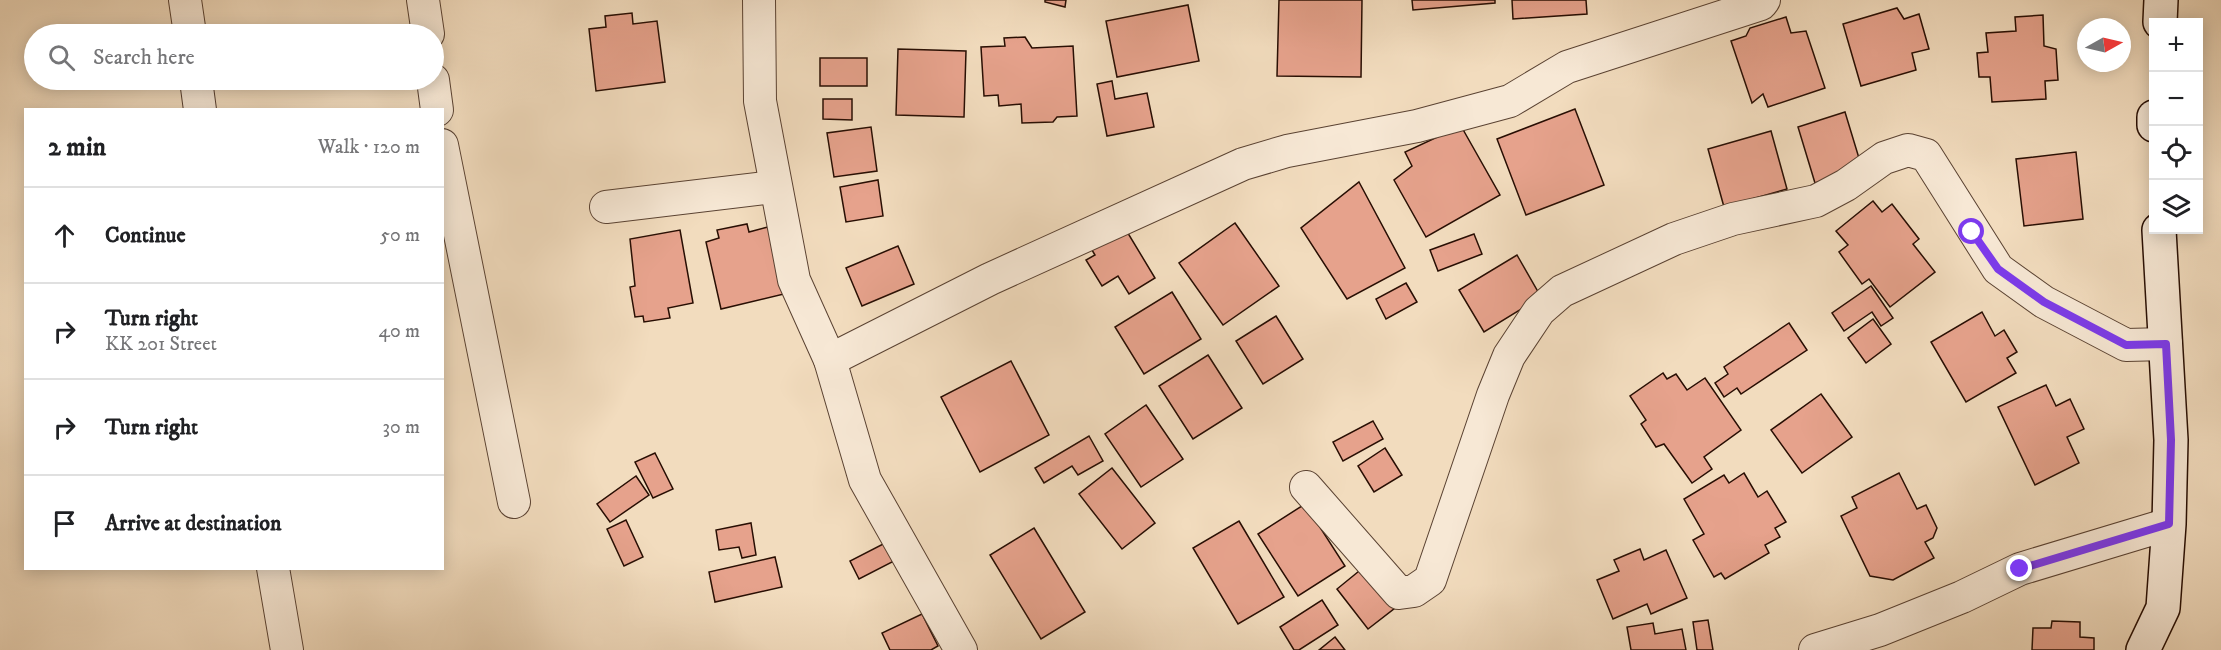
<!DOCTYPE html>
<meta charset="utf-8">
<style>
:root{--surface:#fff;--page:#f6f6f6;--text:#202124;--muted:#757577;--line:#e0e0e0}
body{margin:0;font-family:"IM FELL DW Pica",serif;background:var(--page);color:var(--text)}
.controls{position:absolute;right:18px;top:18px;display:grid;overflow:hidden;border-radius:0px;box-shadow:0 3px 15px #0003}
.controls button{width:54px;height:54px;display:grid;place-items:center;padding:0;border:0;border-bottom:2px solid var(--line);background:var(--surface);color:var(--text);font:30px sans-serif}
.compass{position:absolute;left:2077px;top:18px;width:54px;height:54px;border-radius:50%;background:var(--surface);box-shadow:0 3px 15px #0003;rotate:82deg}
.stop{position:absolute;width:18px;height:18px;margin:-14px;border:4px solid #7c3aed;border-radius:50%;background:#fff}
.stop.end{background:#7c3aed;border-color:#fff;box-shadow:0 2px 6px #0008}
.list{margin:0;padding:0;list-style:none}
h2{display:flex;justify-content:space-between;align-items:center;height:78px;margin:0;padding:0 24px;font-size:26px}
h2 small{font-size:20px;font-weight:400;color:var(--muted)}
.list li{display:grid;grid-template-columns:39px 1fr auto;gap:18px;align-items:center;box-sizing:border-box;height:96px;padding:0 24px;border-top:2px solid var(--line)}
.list b{display:block;font-size:22px;white-space:nowrap}
.list p{margin:0;font-size:20px;white-space:nowrap;color:var(--muted)}
.list em{font-size:20px;font-style:normal;color:var(--muted)}
.icon{flex:none;width:33px;height:33px;fill:none;stroke:currentColor;stroke-width:2;stroke-linecap:round;stroke-linejoin:round}
.map{position:relative;flex:none;width:2221px;height:650px;overflow:hidden}
.search{position:absolute;background:var(--surface);box-shadow:0 3px 15px #0003;left:24px;top:24px;width:420px;height:66px;display:flex;align-items:center;gap:15px;box-sizing:border-box;padding:0 21px;border-radius:33px;color:var(--muted);font-size:22px}
.panel{position:absolute;background:var(--surface);box-shadow:0 3px 15px #0003;left:24px;top:108px;width:420px;height:462px;border-radius:0px}
.map>svg:first-child{display:block}
.building{fill:#e6a28c;stroke:#280e03;stroke-width:1.5}
.lines{fill:none;stroke-linecap:round;stroke-linejoin:round}
.street-casing{stroke:#5a4232;stroke-width:34}
.secondary-casing{stroke:#280e03;stroke-width:36}
.street{stroke:#f7e8d5;stroke-width:32}
.secondary{stroke:#f7e8d5;stroke-width:33}
.route{stroke:#7c3aed;stroke-width:8}
</style>
<div class="map">
<svg width="2221" height="650" viewBox="0 0 2221 650">
<rect width="100%" height="100%" fill="#f2dcbe"/>
<filter id="stains"><feTurbulence type="fractalNoise" baseFrequency=".00333" numOctaves="4"/><feColorMatrix values="0 0 0 0 .2 0 0 0 0 .09 0 0 0 0 .02 0 0 0 .5 -.17"/></filter>
<radialGradient id="worn" r=".72"><stop offset=".6" stop-color="#630" stop-opacity="0"/><stop offset="1" stop-color="#630" stop-opacity=".3"/></radialGradient>
<g class="building">
<path d="M 1045,0 L 1066,0 L 1065,7 L 1045,2 Z"/>
<path d="M 1279,0 L 1362,0 L 1361,77 L 1277,76 Z"/>
<path d="M 1412,0 L 1495,0 L 1495,3 L 1413,10 Z"/>
<path d="M 1512,0 L 1586,0 L 1587,14 L 1513,19 Z"/>
<path d="M 1188,5 L 1199,61 L 1117,77 L 1106,21 Z"/>
<path d="M 1897,8 L 1904,19 L 1919,14 L 1929,49 L 1912,53 L 1916,70 L 1861,86 L 1843,24 Z"/>
<path d="M 632,13 L 633,24 L 657,21 L 665,82 L 596,91 L 589,29 L 606,27 L 605,16 Z"/>
<path d="M 2043,15 L 2044,46 L 2056,49 L 2058,80 L 2045,81 L 2046,99 L 1992,102 L 1990,77 L 1979,77 L 1977,53 L 1988,52 L 1986,33 L 2016,31 L 2015,17 Z"/>
<path d="M 1786,17 L 1791,33 L 1806,31 L 1825,88 L 1768,107 L 1763,94 L 1752,103 L 1731,41 L 1746,36 L 1750,28 Z"/>
<path d="M 1025,37 L 1032,48 L 1073,46 L 1077,116 L 1057,117 L 1053,122 L 1022,123 L 1021,104 L 999,106 L 998,95 L 984,96 L 981,47 L 1005,46 L 1004,38 Z"/>
<path d="M 898,49 L 966,51 L 964,117 L 896,115 Z"/>
<rect x="820" y="58" width="47" height="28"/>
<path d="M 1112,81 L 1115,99 L 1147,93 L 1154,127 L 1107,136 L 1097,84 Z"/>
<path d="M 823,99 L 852,99 L 852,120 L 823,119 Z"/>
<path d="M 1575,109 L 1604,185 L 1526,215 L 1497,139 Z"/>
<path d="M 1845,112 L 1862,168 L 1815,183 L 1798,127 Z"/>
<path d="M 1461,126 L 1500,195 L 1426,237 L 1394,180 L 1412,166 L 1405,152 Z"/>
<path d="M 871,127 L 877,171 L 834,177 L 827,133 Z"/>
<path d="M 1771,131 L 1787,189 L 1724,207 L 1708,149 Z"/>
<path d="M 2076,152 L 2083,219 L 2024,226 L 2016,159 Z"/>
<path d="M 878,180 L 883,216 L 846,222 L 840,187 Z"/>
<path d="M 1359,182 L 1405,268 L 1347,299 L 1301,228 Z"/>
<path d="M 1873,201 L 1882,212 L 1892,204 L 1919,239 L 1913,244 L 1935,272 L 1890,307 L 1869,279 L 1862,284 L 1839,252 L 1848,245 L 1836,231 Z"/>
<path d="M 1120,220 L 1155,278 L 1129,294 L 1118,276 L 1102,286 L 1086,260 L 1095,255 L 1086,240 Z"/>
<path d="M 1235,223 L 1279,286 L 1223,325 L 1179,263 Z"/>
<path d="M 747,224 L 749,232 L 768,227 L 784,294 L 721,309 L 706,242 L 719,238 L 717,230 Z"/>
<path d="M 680,230 L 693,303 L 668,308 L 670,318 L 644,322 L 643,316 L 635,317 L 630,287 L 635,286 L 630,239 Z"/>
<path d="M 1474,234 L 1482,254 L 1438,271 L 1430,250 Z"/>
<path d="M 898,246 L 914,284 L 862,306 L 846,268 Z"/>
<path d="M 1517,255 L 1541,297 L 1484,332 L 1459,290 Z"/>
<path d="M 1406,283 L 1417,302 L 1386,319 L 1376,299 Z"/>
<path d="M 1871,286 L 1893,318 L 1881,326 L 1872,312 L 1844,331 L 1832,313 Z"/>
<path d="M 1172,292 L 1201,339 L 1144,374 L 1115,327 Z"/>
<path d="M 1982,312 L 1995,336 L 2004,330 L 2017,352 L 2007,358 L 2016,373 L 1966,402 L 1931,342 Z"/>
<path d="M 1276,316 L 1303,359 L 1263,384 L 1236,341 Z"/>
<path d="M 1873,319 L 1891,344 L 1866,363 L 1848,338 Z"/>
<path d="M 1789,323 L 1807,350 L 1741,394 L 1737,388 L 1724,397 L 1715,383 L 1728,374 L 1724,367 Z"/>
<path d="M 1208,355 L 1242,408 L 1193,439 L 1159,386 Z"/>
<path d="M 1011,361 L 1049,435 L 980,472 L 941,397 Z"/>
<path d="M 1663,373 L 1667,379 L 1676,374 L 1687,390 L 1705,378 L 1741,430 L 1704,457 L 1712,469 L 1692,483 L 1664,444 L 1656,447 L 1641,424 L 1646,420 L 1630,396 Z"/>
<path d="M 2046,385 L 2056,406 L 2070,399 L 2084,429 L 2067,437 L 2079,463 L 2035,485 L 1998,407 Z"/>
<path d="M 1821,394 L 1852,437 L 1802,473 L 1771,430 Z"/>
<path d="M 1146,405 L 1183,459 L 1141,487 L 1105,434 Z"/>
<path d="M 1373,421 L 1383,439 L 1343,461 L 1333,442 Z"/>
<path d="M 1089,436 L 1103,461 L 1078,475 L 1072,466 L 1044,483 L 1035,468 Z"/>
<path d="M 1385,448 L 1402,475 L 1374,492 L 1358,466 Z"/>
<path d="M 655,453 L 673,489 L 653,498 L 635,462 Z"/>
<path d="M 1112,468 L 1155,523 L 1122,549 L 1079,494 Z"/>
<path d="M 1744,473 L 1758,497 L 1767,491 L 1786,522 L 1775,528 L 1780,537 L 1765,545 L 1769,553 L 1725,579 L 1721,573 L 1714,577 L 1693,540 L 1704,534 L 1684,499 L 1724,475 L 1729,483 Z"/>
<path d="M 1899,473 L 1917,509 L 1926,505 L 1937,528 L 1933,538 L 1925,542 L 1934,558 L 1893,580 L 1870,576 L 1841,516 L 1857,508 L 1852,497 Z"/>
<path d="M 636,476 L 649,495 L 610,522 L 597,504 Z"/>
<path d="M 1305,504 L 1345,566 L 1298,596 L 1258,534 Z"/>
<path d="M 626,520 L 643,557 L 624,566 L 607,529 Z"/>
<path d="M 1239,521 L 1284,597 L 1238,624 L 1193,548 Z"/>
<path d="M 751,523 L 756,555 L 742,558 L 739,547 L 719,550 L 716,530 Z"/>
<path d="M 1034,528 L 1085,612 L 1041,639 L 990,555 Z"/>
<path d="M 887,542 L 896,560 L 859,579 L 850,561 Z"/>
<path d="M 1640,549 L 1644,560 L 1666,550 L 1687,598 L 1651,614 L 1647,604 L 1613,619 L 1597,580 L 1619,571 L 1614,560 Z"/>
<path d="M 775,557 L 782,587 L 715,602 L 709,572 Z"/>
<path d="M 1364,567 L 1395,608 L 1368,629 L 1337,589 Z"/>
<path d="M 1322,600 L 1338,625 L 1299,650 L 1294,650 L 1280,627 Z"/>
<path d="M 922,614 L 938,646 L 931,650 L 890,650 L 882,633 Z"/>
<path d="M 1708,620 L 1713,650 L 1697,650 L 1693,622 Z"/>
<path d="M 2052,621 L 2080,622 L 2080,637 L 2094,638 L 2094,650 L 2032,650 L 2033,628 L 2051,628 Z"/>
<path d="M 1653,623 L 1655,634 L 1682,629 L 1686,650 L 1631,650 L 1627,627 Z"/>
<path d="M 1335,637 L 1345,650 L 1319,650 Z"/>
</g>
<g class="lines">
<defs>
<g id="street">
<path d="M 185,0 L 190,34"/>
<path d="M 423,0 L 428,34"/>
<path d="M 759,0 L 760,101 L 794,280 L 830,360 L 865,480 L 961,650"/>
<path d="M 196,80 L 200,110"/>
<path d="M 433,80 L 437,110"/>
<path d="M 442,145 L 514,502"/>
<path d="M 606,207 L 774,187"/>
<path d="M 830,360 L 990,279 L 1243,164 L 1287,151 L 1417,126 L 1510,101 L 1567,67 L 1761,4 L 1764,0"/>
<path d="M 1306,487 L 1399,593 L 1414,591 L 1430,580 L 1493,395 L 1509,356 L 1539,311 L 1562,291 L 1674,239 L 1733,219 L 1816,201 L 1846,185 L 1884,158 L 1908,150 L 1926,155 L 1998,269 L 2044,302 L 2126,345 L 2166,344"/>
<path d="M 273,568 L 287,650"/>
<path d="M 1815,650 L 1880,630 L 1962,597 L 2020,569 L 2169,524"/>
</g>
<g id="secondary">
<path d="M 2160,22 L 2161,0"/>
<path d="M 2154,117 L 2154,125"/>
<path d="M 2143,650 L 2163,608 L 2169,524 L 2171,440 L 2159,230"/>
</g>
</defs>
<use href="#street" class="street-casing"/>
<use href="#secondary" class="secondary-casing"/>
<use href="#street" class="street"/>
<use href="#secondary" class="secondary"/>
</g>
<g class="lines">
<path class="route" d="M 1972,232 L 1998,269 L 2044,302 L 2126,345 L 2166,344 L 2171,440 L 2169,524 L 2020,569"/>
</g>
<rect width="100%" height="100%" filter="url(#stains)"/>
<rect width="100%" height="100%" fill="url(#worn)"/>
</svg>
<div class="controls">
<button>+</button>
<button>−</button>
<button><svg class="icon" aria-label="locate" viewBox="0 0 24 24"><circle cx="12" cy="12" r="6"/><path d="M12 2v4M12 18v4M2 12h4M18 12h4"/></svg></button>
<button><svg class="icon" aria-label="layers" viewBox="0 0 24 24"><path d="M12 4l9 5-9 5-9-5zM3 14l9 5 9-5"/></svg></button>
</div>
<svg class="compass" viewBox="-18 -18 36 36"><path d="M0-13l5 13h-10z" fill="#e53935"/><path d="M0 13l5-13h-10z" fill="#757577"/></svg>
<div class="stop" style="left:1972px;top:232px"></div>
<div class="stop end" style="left:2020px;top:569px"></div>
<div class="search"><svg class="icon" aria-label="search" viewBox="0 0 24 24"><circle cx="10" cy="10" r="6"/><path d="M15 15l6 6"/></svg>Search here</div>
<section class="panel">
<h2>2 min<small>Walk · 120 m</small></h2>
<ul class="list">
<li><svg class="icon" aria-label="ahead" viewBox="0 0 24 24"><path d="M12 20V5M6 11l6-6 6 6"/></svg><div><b>Continue</b></div><em>50 m</em></li>
<li><svg class="icon" aria-label="right" viewBox="0 0 24 24"><path d="M7 20v-9h11M14 6l5 5-5 5"/></svg><div><b>Turn right</b><p>KK 201 Street</p></div><em>40 m</em></li>
<li><svg class="icon" aria-label="right" viewBox="0 0 24 24"><path d="M7 20v-9h11M14 6l5 5-5 5"/></svg><div><b>Turn right</b></div><em>30 m</em></li>
<li><svg class="icon" aria-label="arrive" viewBox="0 0 24 24"><path d="M6 21V4h12l-3 4 3 4H6"/></svg><div><b>Arrive at destination</b></div></li>
</ul>
</section>
</div>
